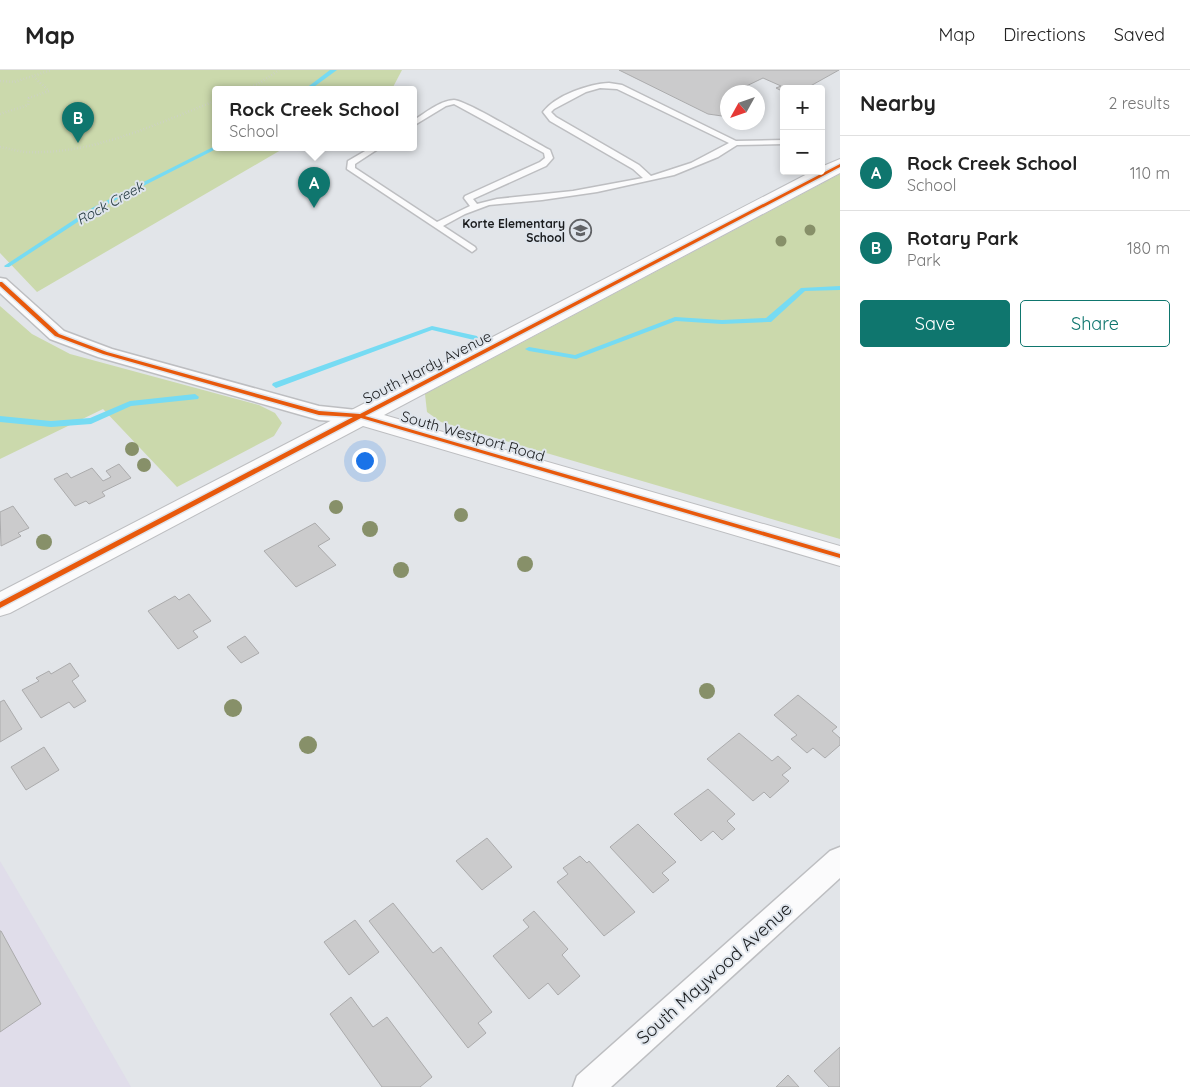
<!DOCTYPE html>
<meta charset="utf-8">
<style>
:root{--surface:#fff;--page:#f2f2f2;--text:#222;--muted:#767676;--line:#e0e0e0;--accent:#0f766e}
body{margin:0;font-family:Quicksand,sans-serif;background:var(--page);color:var(--text)}
.controls{position:absolute;right:15px;top:15px;display:grid;overflow:hidden;border-radius:5px;box-shadow:0 2px 8px #0003}
.controls button{width:45px;height:45px;display:grid;place-items:center;padding:0;border:0;border-bottom:1px solid var(--line);background:var(--surface);color:var(--text);font:25px sans-serif}
.compass{position:absolute;left:720px;top:15px;width:45px;height:45px;border-radius:50%;background:var(--surface);box-shadow:0 2px 8px #0003;rotate:230deg}
.you{position:absolute;left:364px;top:390px;width:18px;height:18px;margin:-12px;border:4px solid #fff;border-radius:50%;background:#1a73e8;box-shadow:0 0 0 8px #1a73e833}
.badge{display:grid;place-items:center;width:32px;height:32px;border-radius:50%;background:var(--accent);color:#fff;font-size:16px;font-weight:700}
.pin{position:absolute;translate:-50% -41px;filter:drop-shadow(0 1px 2px #0008)}
.pin::after{content:'';position:absolute;top:26px;width:18px;height:15px;background:inherit;clip-path:polygon(0 0,100% 0,50% 100%)}
.popup{position:absolute;left:212px;top:16px;width:205px;height:65px;box-sizing:border-box;display:grid;place-content:center;border-radius:5px;background:var(--surface);filter:drop-shadow(0 1px 4px #0005);font-size:16px;white-space:nowrap;color:var(--muted)}
.popup b{font-size:19px;color:var(--text)}
.popup::after{content:'';position:absolute;left:50%;top:100%;margin-left:-10px;border:10px solid transparent;border-top-color:var(--surface)}
.list{margin:0;padding:0;list-style:none}
h2{display:flex;justify-content:space-between;align-items:center;height:65px;margin:0;padding:0 20px;font-size:21px}
h2 small{font-size:16px;font-weight:400;color:var(--muted)}
.list li{display:grid;grid-template-columns:32px 1fr auto;gap:15px;align-items:center;box-sizing:border-box;height:75px;padding:0 20px;border-top:1px solid var(--line)}
.list b{display:block;font-size:19px;white-space:nowrap}
.list p{margin:0;font-size:16px;white-space:nowrap;color:var(--muted)}
.list em{font-size:16px;font-style:normal;color:var(--muted)}
.actions{display:flex;gap:10px;padding:15px 20px}
.actions a{flex:1;padding:11px 0;border:1px solid var(--accent);border-radius:5px;text-align:center;font-size:18px;color:var(--accent)}
.actions .main{background:var(--accent);color:#fff}
.map{position:relative;flex:none;width:840px;height:1017px;overflow:hidden}
header{display:flex;align-items:center;gap:30px;box-sizing:border-box;height:70px;padding:0 25px;background:var(--surface);border-bottom:1px solid var(--line)}
header strong{font-size:24px}
nav{display:flex;gap:28px;margin-inline-start:auto;font-size:18px}
main{display:flex}
aside{flex:1;background:var(--surface)}
.map>svg:first-child{display:block}
.commercial{fill:#e0ddea}
.green{fill:#cbd9ac}
.lines{fill:none;stroke-linecap:round;stroke-linejoin:round}
.stream{fill:#76dbf3;fill-rule:evenodd}
.building{fill:#cbcbcc;stroke:#ababac}
.service-casing{stroke:#bdbec1;stroke-width:3}
.minor-casing{stroke:#bdbec1;stroke-width:3}
.tertiary-casing{stroke:#bdbec1;stroke-width:2}
.path{stroke:#ceced0;stroke-width:2.5;stroke-dasharray:0.5 2.5;stroke-linecap:butt}
.service{fill:#fbfbfc;fill-rule:evenodd}
.minor{fill:#fbfbfc;fill-rule:evenodd}
.tertiary{fill:#fbfbfc;fill-rule:evenodd}
.cycleway-casing{stroke:#dfe5ec;stroke-width:3}
.cycleway{fill:#e8590c;fill-rule:evenodd}
.tree{fill:#879069}
.labels{text-anchor:middle;dominant-baseline:central;stroke-width:4;stroke-linejoin:round;paint-order:stroke}
.far-poi-label{font-size:12px;font-weight:bold;fill:#1a1c1e;stroke:#dfe5ec;text-anchor:end}
.far-water-label{font-size:14px;font-style:italic;fill:#193036;stroke:#dfe5ec}
.street-label{font-size:15px;fill:#1a1c1e;stroke:#dfe5ec}
.near-street-label{font-size:18px;fill:#1a1c1e;stroke:#dfe5ec}
</style>
<header>
<strong>Map</strong>
<nav><a>Map</a><a>Directions</a><a>Saved</a></nav>
</header>
<main>
<div class="map">
<svg width="840" height="1017" viewBox="0 0 840 1017">
<rect width="100%" height="100%" fill="#e2e5e9"/>
<path class="commercial" d="M 0,791 L 60,893 L 131,1017 L 0,1017 Z"/>
<g class="green">
<path d="M 0,0 L 402,0 L 392,19 L 215,19 L 215,77 L 286,77 L 37,222 L 0,183 Z"/>
<path d="M 840,104 L 840,469 L 441,352 L 427,342 L 425,324 Z"/>
<path d="M 0,236 L 32,264 L 70,284 L 259,335 L 275,343 L 282,353 L 274,366 L 177,417 L 103,339 L 0,389 Z"/>
</g>
<g class="lines">
<g class="stream">
<path d="M 330,0 L 337,0 L 311,19 L 305,19 Z"/>
<path d="M 215,76 L 220,77 L 96,140 L 9,197 L 5,197 L 4,196 L 92,138 Z"/>
<path d="M 840,216 L 840,220 L 805,221 L 771,252 L 768,252 L 722,254 L 676,251 L 576,289 L 529,281 L 525,279 L 529,277 L 575,285 L 675,247 L 722,250 L 766,248 L 801,218 Z"/>
<path d="M 432,256 L 477,266 L 478,268 L 474,270 L 432,260 L 279,317 L 276,318 L 272,315 L 273,313 Z"/>
<path d="M 195,324 L 199,327 L 198,329 L 131,336 L 91,354 L 51,357 L 0,352 L 0,346 L 51,351 L 90,348 L 130,331 Z"/>
</g>
</g>
<g class="building">
<path d="M 619,0 L 839,0 L 805,19 L 784,19 L 784,22 L 776,18 L 781,16 L 763,8 L 734,22 L 728,22 L 728,45 L 722,46 L 708,44 Z"/>
<path d="M 119,394 L 131,408 L 102,422 L 105,426 L 89,434 L 86,431 L 75,436 L 54,409 L 67,403 L 71,408 L 92,398 L 103,411 L 111,407 L 106,401 Z"/>
<path d="M 13,436 L 29,458 L 18,463 L 21,466 L 1,476 L 0,442 Z"/>
<path d="M 315,453 L 330,469 L 318,476 L 336,495 L 296,517 L 264,481 Z"/>
<path d="M 189,524 L 211,551 L 193,561 L 198,567 L 178,579 L 148,541 L 175,526 L 179,530 Z"/>
<path d="M 245,566 L 259,583 L 241,593 L 227,577 Z"/>
<path d="M 70,593 L 79,606 L 72,611 L 86,631 L 74,638 L 69,632 L 41,648 L 22,620 L 39,611 L 36,608 L 49,601 L 51,604 Z"/>
<path d="M 798,625 L 837,657 L 832,661 L 840,668 L 840,675 L 825,688 L 813,678 L 807,683 L 791,669 L 797,665 L 774,645 Z"/>
<path d="M 4,630 L 22,659 L 0,672 L 0,632 Z"/>
<path d="M 739,663 L 772,691 L 778,686 L 791,698 L 782,705 L 789,711 L 770,728 L 764,722 L 753,731 L 707,689 Z"/>
<path d="M 44,677 L 59,700 L 26,720 L 11,697 Z"/>
<path d="M 708,719 L 735,744 L 727,751 L 735,759 L 722,770 L 713,761 L 701,771 L 674,744 Z"/>
<path d="M 638,754 L 676,792 L 662,803 L 669,810 L 653,823 L 610,777 Z"/>
<path d="M 487,768 L 512,797 L 482,820 L 456,791 Z"/>
<path d="M 580,786 L 587,793 L 589,791 L 635,842 L 604,866 L 557,812 L 568,804 L 563,798 Z"/>
<path d="M 393,833 L 433,883 L 441,877 L 492,942 L 478,953 L 486,963 L 468,978 L 369,851 Z"/>
<path d="M 534,841 L 568,879 L 562,885 L 580,906 L 558,925 L 548,913 L 529,929 L 493,886 L 529,857 L 523,850 Z"/>
<path d="M 355,850 L 379,882 L 349,905 L 324,872 Z"/>
<path d="M 1,861 L 41,934 L 0,962 L 0,861 Z"/>
<path d="M 351,927 L 373,957 L 387,947 L 432,1007 L 420,1017 L 382,1017 L 330,944 Z"/>
<path d="M 840,977 L 840,1017 L 829,1017 L 814,1001 Z"/>
<path d="M 788,1005 L 799,1017 L 776,1017 Z"/>
</g>
<g class="lines">
<defs>
<path id="service" d="M 609,13 L 622,15 L 736,71 L 784,70 L 784,74 L 737,75 L 718,87 L 674,105 L 597,122 L 542,130 L 489,135 L 465,144 L 443,156 L 475,177 L 476,179 L 472,182 L 347,99 L 348,91 L 372,77 L 381,77 L 355,94 L 355,98 L 437,152 L 470,136 L 464,128 L 465,126 L 540,92 L 545,88 L 544,83 L 454,34 L 446,36 L 413,56 L 413,51 C 425,43 439,31 454,30 C 466,30 534,72 550,80 L 553,88 L 546,96 L 473,129 L 477,134 L 497,129 L 573,121 L 643,108 L 633,99 L 550,51 L 543,42 C 556,25 589,14 609,13 ZM 600,18 L 617,19 L 729,73 L 691,93 L 651,106 L 639,95 L 556,47 L 551,42 L 554,39 L 586,22 Z"/>
<g id="minor">
<path d="M 0,208 L 6,209 L 64,261 L 112,279 L 319,336 L 366,341 L 369,346 L 366,351 L 359,353 L 319,350 L 98,287 L 50,269 L 0,223 Z"/>
<path d="M 840,777 L 840,808 L 611,1017 L 573,1017 L 577,1006 L 830,781 Z"/>
</g>
<path id="tertiary" d="M 840,89 L 840,103 L 384,345 L 840,476 L 840,496 L 363,356 L 10,543 L 0,546 L 0,522 L 813,101 L 821,101 L 821,97 Z"/>
</defs>
<use href="#service" class="service-casing"/>
<use href="#minor" class="minor-casing"/>
<use href="#tertiary" class="tertiary-casing"/>
<g class="path">
<path d="M 0,11 L 14,12 L 52,0"/>
<path d="M 245,19 L 258,14 L 279,0"/>
<path d="M 0,44 L 28,35 L 29,28 L 49,21 L 34,7"/>
<path d="M 0,77 C 9,79 18,81 27,82 C 92,85 156,54 215,31"/>
</g>
<use href="#service" class="service"/>
<use href="#minor" class="minor"/>
<use href="#tertiary" class="tertiary"/>
<defs>
<path id="cycleway" d="M 840,94 L 840,97 L 365,346 L 840,484 L 840,488 L 361,348 L 0,538 L 0,532 L 353,347 L 319,345 L 103,284 L 55,266 L 0,216 L 0,212 L 2,212 L 59,264 L 107,282 L 319,341 L 360,344 Z"/>
</defs>
<use href="#cycleway" class="cycleway-casing"/>
<use href="#cycleway" class="cycleway"/>
</g>
<g class="tree">
<circle cx="810" cy="160" r="5.5"/>
<circle cx="781" cy="171" r="5.5"/>
<circle cx="132" cy="379" r="7"/>
<circle cx="144" cy="395" r="7"/>
<circle cx="336" cy="437" r="7"/>
<circle cx="461" cy="445" r="7"/>
<circle cx="370" cy="459" r="8"/>
<circle cx="44" cy="472" r="8"/>
<circle cx="525" cy="494" r="8"/>
<circle cx="401" cy="500" r="8"/>
<circle cx="707" cy="621" r="8"/>
<circle cx="233" cy="638" r="9"/>
<circle cx="308" cy="675" r="9"/>
</g>
<defs>
<symbol id="school-ring" viewBox="-11 -11 22 22"><circle r="9.5" fill="#dfe5ec" stroke="#606265" stroke-width="1.5"/><path d="M0-5L7-2L0 1L-7-2ZM-4 1L0 2.5L4 1V4Q0 6-4 4Z" fill="#606265"/></symbol>
</defs>
<g fill-rule="evenodd">
<use href="#school-ring" x="568" y="148" width="25" height="25"/>
</g>
<g class="labels">
<g class="far-poi-label">
<text x="565" y="153">Korte Elementary<tspan x="565" dy="14">School</tspan></text>
</g>
<g class="far-water-label">
<text transform="translate(110 133) rotate(-29)">Rock Creek</text>
</g>
<g class="street-label">
<text transform="translate(427 297) rotate(-27)">South Hardy Avenue</text>
<text transform="translate(473 366) rotate(16)">South Westport Road</text>
</g>
<g class="near-street-label">
<text transform="translate(714 903) rotate(-42)">South Maywood Avenue</text>
</g>
</g>
</svg>
<div class="controls">
<button>+</button>
<button>−</button>
</div>
<svg class="compass" viewBox="-18 -18 36 36"><path d="M0-13l5 13h-10z" fill="#e53935"/><path d="M0 13l5-13h-10z" fill="#767676"/></svg>
<div class="you"></div>
<div class="pin badge" style="left:314px;top:138px">A</div>
<div class="popup"><b>Rock Creek School</b>School</div>
<div class="pin badge" style="left:78px;top:73px">B</div>
</div>
<aside>
<h2>Nearby<small>2 results</small></h2>
<ul class="list">
<li><span class="badge">A</span><div><b>Rock Creek School</b><p>School</p></div><em>110 m</em></li>
<li><span class="badge">B</span><div><b>Rotary Park</b><p>Park</p></div><em>180 m</em></li>
</ul>
<div class="actions"><a class="main">Save</a><a>Share</a></div>
</aside>
</main>
